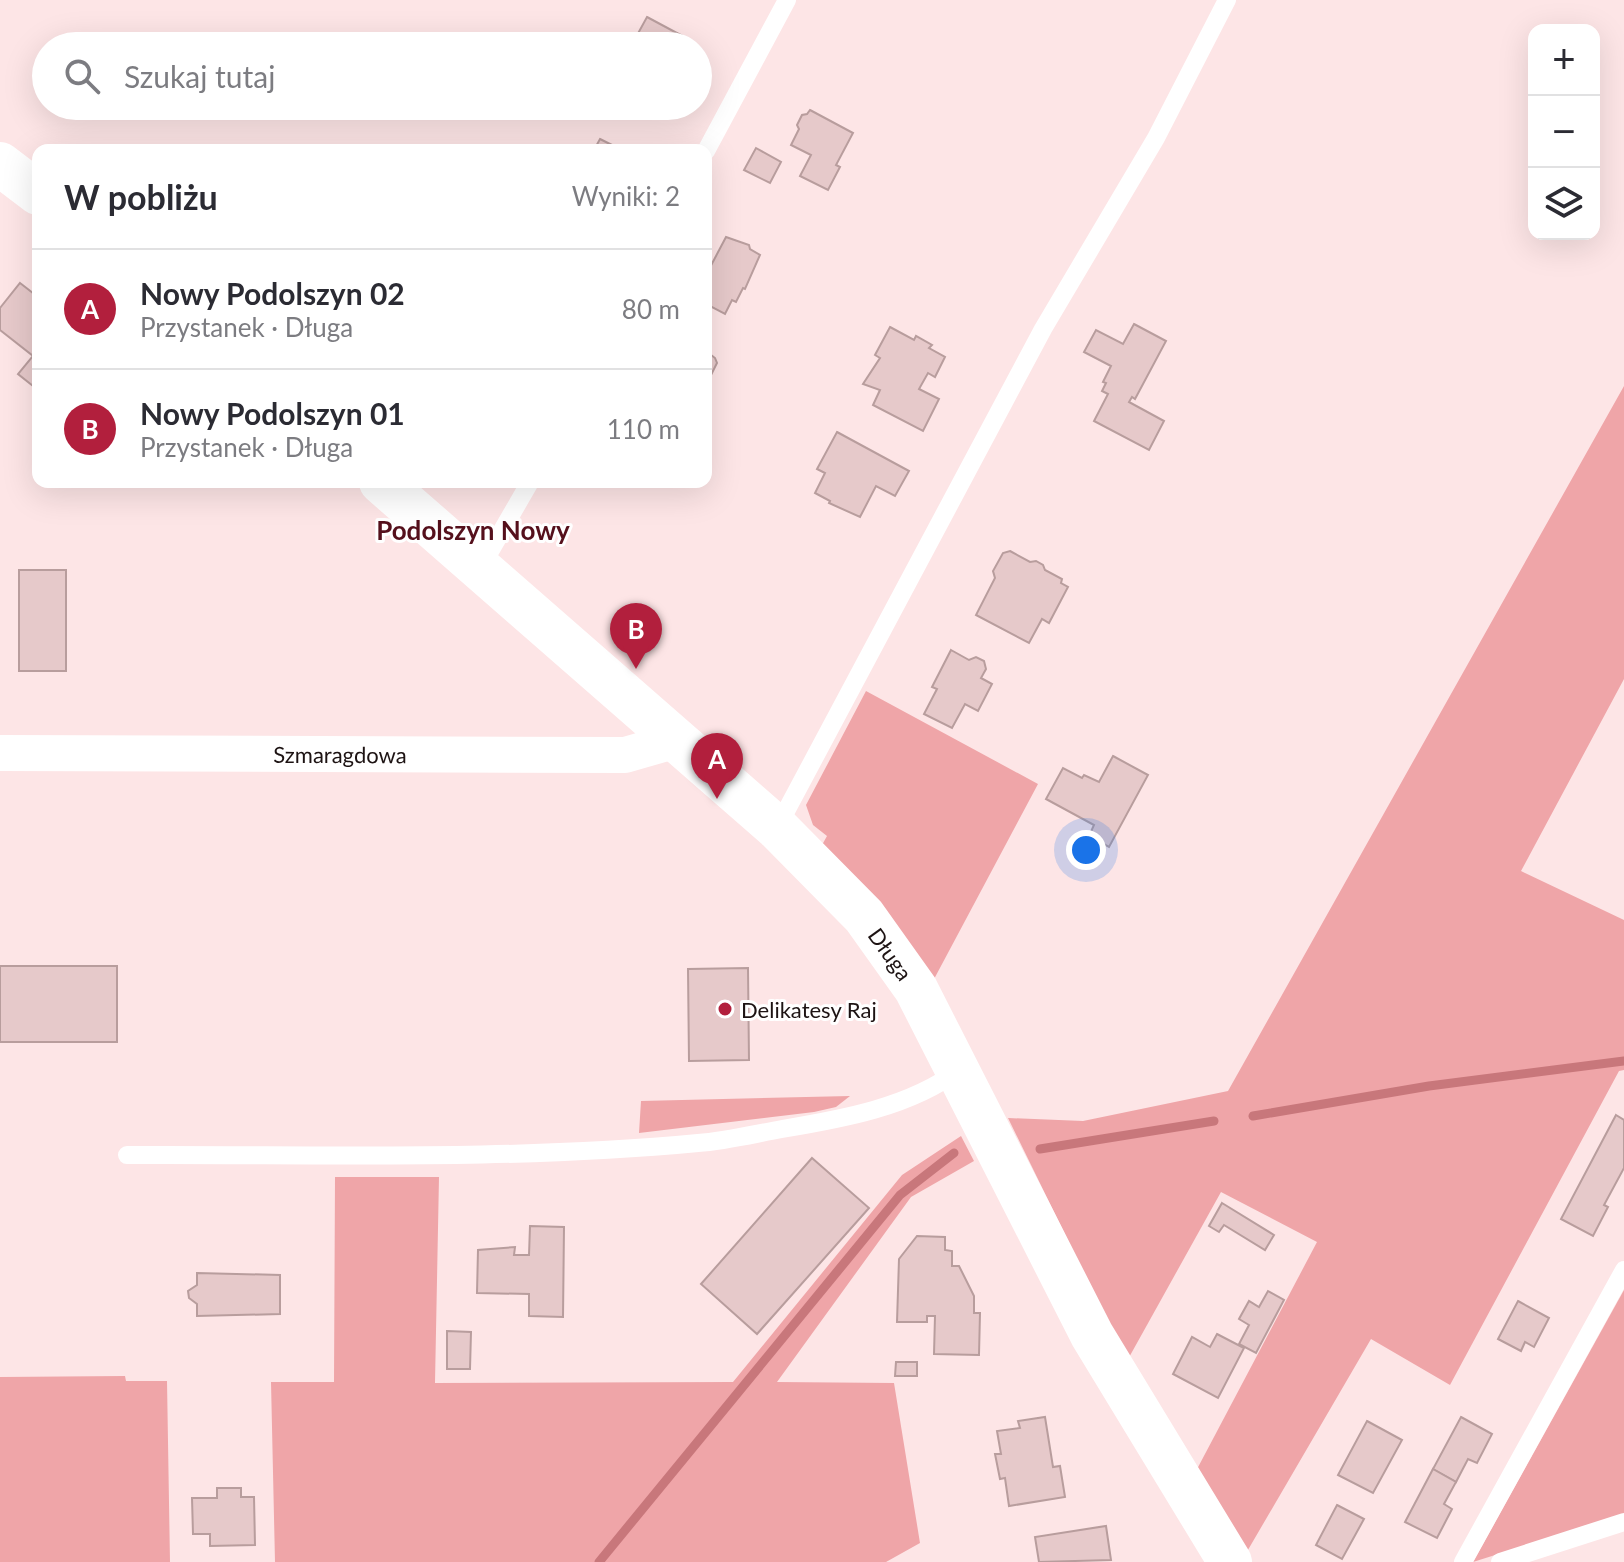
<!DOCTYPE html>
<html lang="pl">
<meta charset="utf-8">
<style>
:root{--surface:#fff;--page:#f7f7f7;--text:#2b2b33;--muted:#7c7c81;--line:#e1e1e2;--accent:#b21f3d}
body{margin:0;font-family:Lato,sans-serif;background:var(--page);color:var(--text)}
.controls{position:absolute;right:24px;top:24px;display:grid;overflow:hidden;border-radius:16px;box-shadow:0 8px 32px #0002}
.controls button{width:72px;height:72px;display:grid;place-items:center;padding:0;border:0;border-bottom:2px solid var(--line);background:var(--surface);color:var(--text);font:40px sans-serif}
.you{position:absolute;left:1086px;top:850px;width:28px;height:28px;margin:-20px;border:6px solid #fff;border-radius:50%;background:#1a73e8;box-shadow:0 0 0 12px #1a73e833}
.badge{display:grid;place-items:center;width:52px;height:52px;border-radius:50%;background:var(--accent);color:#fff;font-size:26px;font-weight:700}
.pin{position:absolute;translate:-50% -66px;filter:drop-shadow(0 2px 4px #0008)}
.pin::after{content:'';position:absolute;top:42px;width:28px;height:24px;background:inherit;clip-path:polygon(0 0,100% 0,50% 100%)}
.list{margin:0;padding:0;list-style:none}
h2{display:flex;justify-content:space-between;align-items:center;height:104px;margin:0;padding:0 32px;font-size:34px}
h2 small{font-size:26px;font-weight:400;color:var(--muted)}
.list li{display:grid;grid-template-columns:52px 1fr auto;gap:24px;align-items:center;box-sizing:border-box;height:120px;padding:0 32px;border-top:2px solid var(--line)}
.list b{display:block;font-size:30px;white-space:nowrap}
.list p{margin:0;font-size:26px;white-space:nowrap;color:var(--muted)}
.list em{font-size:26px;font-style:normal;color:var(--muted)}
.icon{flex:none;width:44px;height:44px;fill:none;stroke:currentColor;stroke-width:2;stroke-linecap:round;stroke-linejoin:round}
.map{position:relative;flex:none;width:1624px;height:1562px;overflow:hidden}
.search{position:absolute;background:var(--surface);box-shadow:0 8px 32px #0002;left:32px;top:32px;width:680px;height:88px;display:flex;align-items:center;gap:20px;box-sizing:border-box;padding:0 28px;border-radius:44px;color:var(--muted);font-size:30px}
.panel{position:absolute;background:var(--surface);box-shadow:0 8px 32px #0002;left:32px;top:144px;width:680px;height:344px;border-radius:16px}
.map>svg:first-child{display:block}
.green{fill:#efa5a8}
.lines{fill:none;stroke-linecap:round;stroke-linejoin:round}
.stream{stroke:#c8777b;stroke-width:9}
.building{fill:#e6c9ca;stroke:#b89d9d;stroke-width:2}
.lane{stroke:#fff;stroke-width:18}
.street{stroke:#fff;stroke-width:36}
.secondary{stroke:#fff;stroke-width:44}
.poi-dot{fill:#b21f3d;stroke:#fff;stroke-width:3}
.labels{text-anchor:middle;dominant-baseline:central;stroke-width:6;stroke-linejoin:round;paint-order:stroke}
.street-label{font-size:22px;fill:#1d1313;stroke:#fff}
.poi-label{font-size:22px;fill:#1d1313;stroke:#fff;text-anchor:start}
.quarter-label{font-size:26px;font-weight:bold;fill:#55101c;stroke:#fff}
</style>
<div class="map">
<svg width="1624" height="1562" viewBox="0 0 1624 1562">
<rect width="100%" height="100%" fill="#fde5e6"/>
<g class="green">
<path d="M 1624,386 L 1624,679 L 1521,871 L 1624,920 L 1624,1070 L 1619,1071 L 1450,1385 L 1371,1339 L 1245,1555 L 1196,1471 L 1317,1242 L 1221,1192 L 1127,1361 L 1008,1118 L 1083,1121 L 1228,1091 Z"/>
<path d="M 866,691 L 1038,784 L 933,981 L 822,845 L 827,836 L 813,825 L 806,805 Z"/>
<path d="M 850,1096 L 836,1107 L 814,1112 L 639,1133 L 641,1101 Z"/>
<path d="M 961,1136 L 974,1161 L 911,1197 L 777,1382 L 894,1383 L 920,1543 L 886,1562 L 275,1562 L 271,1382 L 334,1382 L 335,1177 L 439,1177 L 435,1383 L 733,1382 L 902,1175 Z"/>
<path d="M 1624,1290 L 1624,1514 L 1473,1562 Z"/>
<path d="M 125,1376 L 126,1381 L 167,1381 L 170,1562 L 0,1562 L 0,1377 Z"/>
</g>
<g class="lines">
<g class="stream">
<path d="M 1253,1116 L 1429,1086 L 1624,1061"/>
<path d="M 1040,1149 L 1214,1121"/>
<path d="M 599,1562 L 900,1195 L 954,1153"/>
</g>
</g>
<g class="building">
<path d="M 647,17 L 690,40 L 687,46 L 622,46 L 628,35 L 635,39 Z"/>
<path d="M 632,106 L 654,106 L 649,116 Z"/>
<path d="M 810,110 L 853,133 L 836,165 L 840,167 L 828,190 L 800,176 L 811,155 L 791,145 L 799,129 L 797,125 L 802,115 L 807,114 Z"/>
<path d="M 600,139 L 622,150 L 594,150 Z"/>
<path d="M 756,148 L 781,162 L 770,183 L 744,170 Z"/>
<path d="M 726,237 L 749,245 L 750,249 L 760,255 L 745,289 L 743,288 L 736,302 L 732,300 L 725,314 L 706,304 L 706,275 Z"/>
<path d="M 20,283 L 38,297 L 38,390 L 18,374 L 33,356 L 0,330 L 0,308 Z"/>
<path d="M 1134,324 L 1166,341 L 1135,399 L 1132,397 L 1129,402 L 1164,421 L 1149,450 L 1094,421 L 1108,394 L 1102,391 L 1106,383 L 1103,382 L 1111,366 L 1084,352 L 1096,330 L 1123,344 Z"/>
<path d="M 890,327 L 914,340 L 916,336 L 932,345 L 929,348 L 945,357 L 935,377 L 928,373 L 919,389 L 939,399 L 923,431 L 873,405 L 880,390 L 863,384 L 880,358 L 875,355 Z"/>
<path d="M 706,351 L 715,358 L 717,363 L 706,385 Z"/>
<path d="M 837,432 L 909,471 L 895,496 L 876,486 L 860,517 L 829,503 L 830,501 L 815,493 L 825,473 L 817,469 Z"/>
<path d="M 122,482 L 235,482 L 235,486 L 122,487 Z"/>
<path d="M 1010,551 L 1030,562 L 1036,561 L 1043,565 L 1045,570 L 1062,579 L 1061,583 L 1068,587 L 1049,623 L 1042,619 L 1029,643 L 976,615 L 995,578 L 993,571 L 1003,553 Z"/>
<rect x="19" y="570" width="47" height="101"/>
<path d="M 951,650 L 969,660 L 976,657 L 984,661 L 986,669 L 981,678 L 992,684 L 978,711 L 965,704 L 952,728 L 924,714 L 937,689 L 932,687 Z"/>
<path d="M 1113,756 L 1148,775 L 1109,847 L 1089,836 L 1094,825 L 1046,799 L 1063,768 L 1082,778 L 1084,775 L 1099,782 Z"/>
<rect x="0" y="966" width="117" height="76"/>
<path d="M 748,968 L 749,1060 L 689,1061 L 688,969 Z"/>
<path d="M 1616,1115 L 1624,1120 L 1624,1168 L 1604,1205 L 1608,1207 L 1593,1236 L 1561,1219 Z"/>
<path d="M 812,1158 L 869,1208 L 757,1334 L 701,1284 Z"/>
<path d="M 1222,1203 L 1274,1235 L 1265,1250 L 1224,1225 L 1219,1232 L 1209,1226 Z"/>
<path d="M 530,1226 L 564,1227 L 563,1317 L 529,1316 L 529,1294 L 477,1293 L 478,1250 L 515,1247 L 514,1255 L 529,1255 Z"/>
<path d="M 917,1236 L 945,1237 L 945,1250 L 952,1251 L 952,1266 L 959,1266 L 974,1296 L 974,1313 L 980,1313 L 979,1355 L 934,1354 L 935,1316 L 927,1316 L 927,1322 L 897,1322 L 899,1259 Z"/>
<path d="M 197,1273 L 280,1275 L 280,1314 L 197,1316 L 197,1304 L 189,1298 L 188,1291 L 197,1285 Z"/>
<path d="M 1268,1291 L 1284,1300 L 1256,1353 L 1239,1344 L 1249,1325 L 1239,1319 L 1249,1301 L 1259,1307 Z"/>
<path d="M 1518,1301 L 1549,1318 L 1534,1347 L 1525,1342 L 1521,1351 L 1498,1339 Z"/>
<path d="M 447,1331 L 471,1332 L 470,1369 L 447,1369 Z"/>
<path d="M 1217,1334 L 1244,1348 L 1218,1398 L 1173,1374 L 1192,1337 L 1210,1347 Z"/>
<path d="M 896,1362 L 917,1362 L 917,1376 L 895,1376 Z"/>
<path d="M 1045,1417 L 1053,1467 L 1060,1466 L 1065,1497 L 1009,1506 L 1005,1478 L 1000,1479 L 995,1454 L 1001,1454 L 997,1431 L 1020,1428 L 1018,1421 Z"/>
<path d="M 1461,1417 L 1492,1434 L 1477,1463 L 1468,1459 L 1456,1482 L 1433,1469 Z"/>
<path d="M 1367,1421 L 1402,1440 L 1373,1493 L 1338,1475 Z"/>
<path d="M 1433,1469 L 1456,1482 L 1444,1504 L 1452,1509 L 1437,1538 L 1405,1522 Z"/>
<path d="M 217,1488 L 241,1488 L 241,1497 L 254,1497 L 255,1545 L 210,1546 L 210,1534 L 193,1534 L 192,1498 L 217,1498 Z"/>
<path d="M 1337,1505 L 1364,1519 L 1342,1559 L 1316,1545 Z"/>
<path d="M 1106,1526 L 1111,1560 L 1039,1562 L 1035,1537 Z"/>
</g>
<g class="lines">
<g class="lane">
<path d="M 706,151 L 787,0"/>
<path d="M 481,567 L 530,482"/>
<path d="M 777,828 L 1043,329 L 1156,138 L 1227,0"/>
<path d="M 127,1155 C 318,1154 508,1161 698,1143 C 726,1141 754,1134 782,1129 C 842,1119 910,1107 959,1070"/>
<path d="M 1463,1562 L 1624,1270"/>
<path d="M 1500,1562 L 1624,1522"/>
</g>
<path class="street" id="s1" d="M 0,753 L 625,755 L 677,740"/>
<g class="secondary">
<path d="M 0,164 L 38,193"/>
<path id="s2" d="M 381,482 L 777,828 L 864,916 L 916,989 L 1092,1335 L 1230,1562"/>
</g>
</g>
<circle class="poi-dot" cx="725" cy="1009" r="8"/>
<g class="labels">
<g class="street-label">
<text stroke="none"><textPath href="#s1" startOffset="340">Szmaragdowa</textPath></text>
<text stroke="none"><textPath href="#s2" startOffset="696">Długa</textPath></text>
</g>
<g class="poi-label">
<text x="741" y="1009">Delikatesy Raj</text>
</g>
<g class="quarter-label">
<text x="473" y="530">Podolszyn Nowy</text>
</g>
</g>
</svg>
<div class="controls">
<button>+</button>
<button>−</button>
<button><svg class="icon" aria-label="layers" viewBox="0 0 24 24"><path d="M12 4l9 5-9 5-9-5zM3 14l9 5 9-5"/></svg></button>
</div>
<div class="you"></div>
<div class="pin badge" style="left:717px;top:799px">A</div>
<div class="pin badge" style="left:636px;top:669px">B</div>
<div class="search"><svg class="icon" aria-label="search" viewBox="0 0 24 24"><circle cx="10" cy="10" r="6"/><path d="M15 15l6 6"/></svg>Szukaj tutaj</div>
<section class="panel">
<h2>W pobliżu<small>Wyniki: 2</small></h2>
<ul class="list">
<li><span class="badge">A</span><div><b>Nowy Podolszyn 02</b><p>Przystanek · Długa</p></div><em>80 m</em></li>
<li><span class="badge">B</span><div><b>Nowy Podolszyn 01</b><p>Przystanek · Długa</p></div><em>110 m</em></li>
</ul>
</section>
</div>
